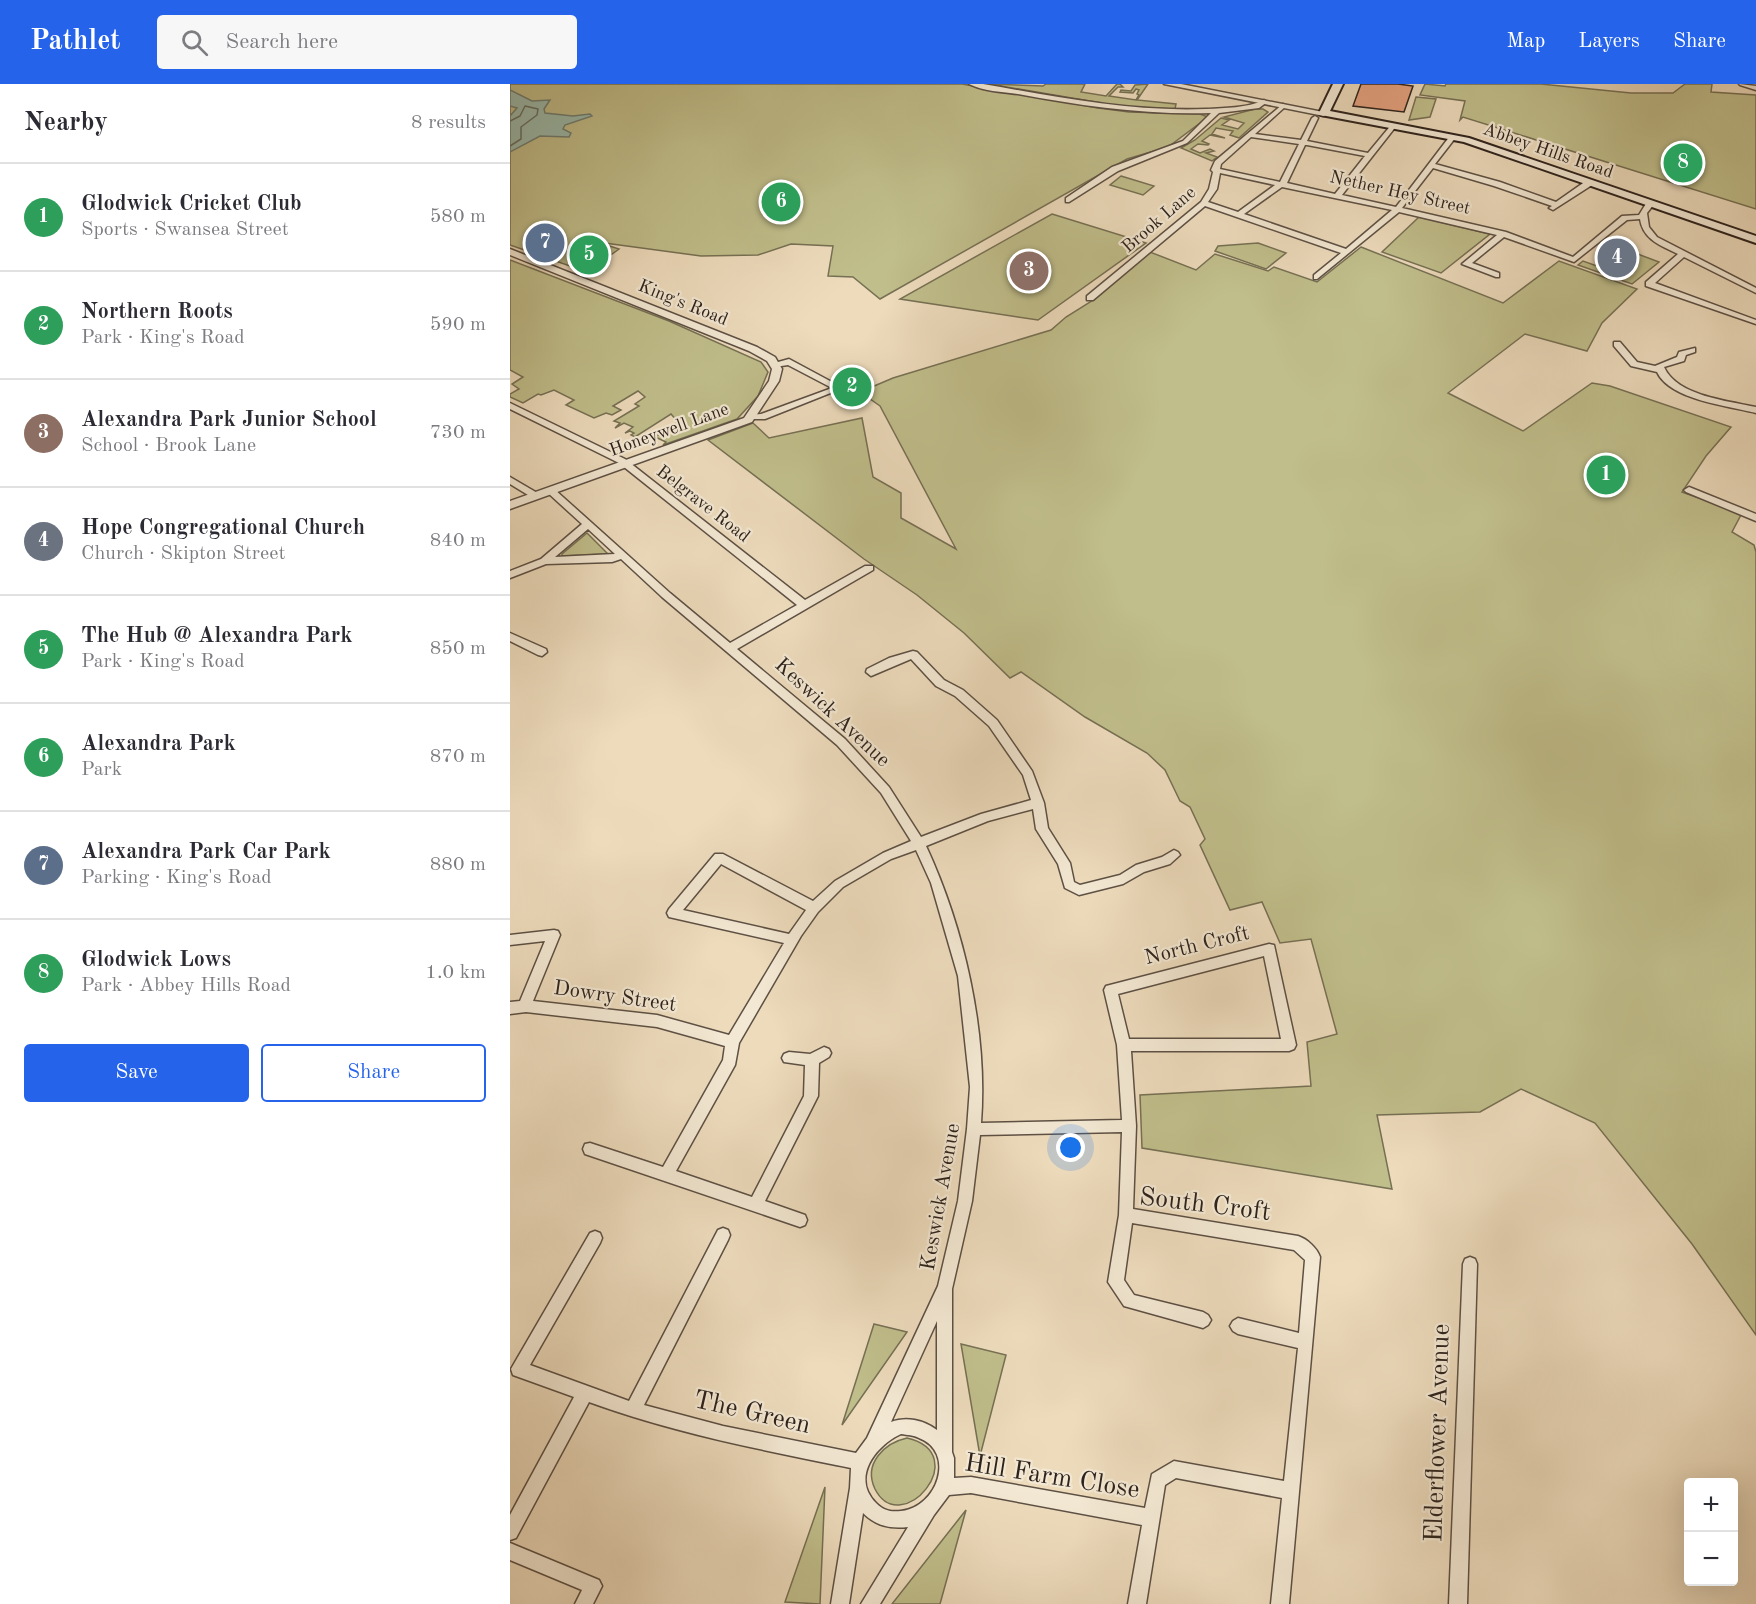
<!DOCTYPE html>
<meta charset="utf-8">
<style>
:root{--surface:#fff;--page:#f7f7f7;--text:#2b2b33;--muted:#7c7c81;--line:#e1e1e2;--accent:#2563eb}
body{margin:0;font-family:"Old Standard TT",serif;background:var(--page);color:var(--text)}
.controls{position:absolute;right:18px;bottom:18px;display:grid;overflow:hidden;border-radius:6px;box-shadow:0 6px 24px #0002}
.controls button{width:54px;height:54px;display:grid;place-items:center;padding:0;border:0;border-bottom:2px solid var(--line);background:var(--surface);color:var(--text);font:30px sans-serif}
.you{position:absolute;left:561px;top:1064px;width:21px;height:21px;margin:-15px;border:4px solid #fff;border-radius:50%;background:#1a73e8;box-shadow:0 0 0 9px #1a73e833}
.badge{display:grid;place-items:center;width:39px;height:39px;border-radius:50%;background:var(--accent);color:#fff;font-size:20px;font-weight:700}
.pin{position:absolute;translate:-50% -50%;border:3px solid #fff;box-shadow:0 2px 6px #0006}
.list{margin:0;padding:0;list-style:none}
h2{display:flex;justify-content:space-between;align-items:center;height:78px;margin:0;padding:0 24px;font-size:26px}
h2 small{font-size:20px;font-weight:400;color:var(--muted)}
.list li{display:grid;grid-template-columns:39px 1fr auto;gap:18px;align-items:center;box-sizing:border-box;height:108px;padding:0 24px;border-top:2px solid var(--line)}
.list b{display:block;font-size:22px;white-space:nowrap}
.list p{margin:0;font-size:20px;white-space:nowrap;color:var(--muted)}
.list em{font-size:20px;font-style:normal;color:var(--muted)}
.actions{display:flex;gap:12px;padding:18px 24px}
.actions a{flex:1;padding:14px 0;border:2px solid var(--accent);border-radius:6px;text-align:center;font-size:21px;color:var(--accent)}
.actions .main{background:var(--accent);color:#fff}
.icon{flex:none;width:33px;height:33px;fill:none;stroke:currentColor;stroke-width:2;stroke-linecap:round;stroke-linejoin:round}
.map{position:relative;flex:none;width:1246px;height:1520px;overflow:hidden}
header{display:flex;align-items:center;gap:36px;box-sizing:border-box;height:84px;padding:0 30px;background:var(--accent);color:#fff}
header strong{font-size:28px}
nav{display:flex;gap:33px;margin-inline-start:auto;font-size:21px}
.search{width:420px;height:54px;background:var(--page);display:flex;align-items:center;gap:15px;box-sizing:border-box;padding:0 21px;border-radius:6px;color:var(--muted);font-size:22px}
main{display:flex}
aside{flex:1;background:var(--surface)}
.map>svg:first-child{display:block}
.green{fill:#c0be8b;stroke:#767054;stroke-width:1.5}
.water{fill:#9abbad;stroke:#6e7e73;stroke-width:1.5}
.lines{fill:none;stroke-linecap:round;stroke-linejoin:round}
.shore{stroke:#646e64;stroke-width:1.5}
.building{fill:#e5a280;stroke:#2d221c;stroke-width:1.5}
.minor-casing{stroke:#5d5044;stroke-width:3}
.tertiary-casing{stroke:#5d5044;stroke-width:3}
.secondary-casing{stroke:#2d221c;stroke-width:4}
.minor{fill:#f3e8d3;fill-rule:evenodd}
.tertiary{fill:#f3e8d3;fill-rule:evenodd}
.secondary{fill:#f3e8d3;fill-rule:evenodd}
.labels{text-anchor:middle;dominant-baseline:central;stroke-width:4.5;stroke-linejoin:round;paint-order:stroke}
.far-street-label{font-size:18px;fill:#2d221c;stroke:#f3e8d3}
.street-label{font-size:21px;fill:#2d221c;stroke:#f3e8d3}
.near-street-label{font-size:26px;fill:#2d221c;stroke:#f3e8d3}
</style>
<header>
<strong>Pathlet</strong>
<div class="search"><svg class="icon" aria-label="search" viewBox="0 0 24 24"><circle cx="10" cy="10" r="6"/><path d="M15 15l6 6"/></svg>Search here</div>
<nav><a>Map</a><a>Layers</a><a>Share</a></nav>
</header>
<main>
<aside>
<h2>Nearby<small>8 results</small></h2>
<ul class="list">
<li><span class="badge" style="background:#2e9e5b">1</span><div><b>Glodwick Cricket Club</b><p>Sports · Swansea Street</p></div><em>580 m</em></li>
<li><span class="badge" style="background:#2e9e5b">2</span><div><b>Northern Roots</b><p>Park · King's Road</p></div><em>590 m</em></li>
<li><span class="badge" style="background:#8d6e63">3</span><div><b>Alexandra Park Junior School</b><p>School · Brook Lane</p></div><em>730 m</em></li>
<li><span class="badge" style="background:#6b7280">4</span><div><b>Hope Congregational Church</b><p>Church · Skipton Street</p></div><em>840 m</em></li>
<li><span class="badge" style="background:#2e9e5b">5</span><div><b>The Hub @ Alexandra Park</b><p>Park · King's Road</p></div><em>850 m</em></li>
<li><span class="badge" style="background:#2e9e5b">6</span><div><b>Alexandra Park</b><p>Park</p></div><em>870 m</em></li>
<li><span class="badge" style="background:#5c6f8a">7</span><div><b>Alexandra Park Car Park</b><p>Parking · King's Road</p></div><em>880 m</em></li>
<li><span class="badge" style="background:#2e9e5b">8</span><div><b>Glodwick Lows</b><p>Park · Abbey Hills Road</p></div><em>1.0 km</em></li>
</ul>
<div class="actions"><a class="main">Save</a><a>Share</a></div>
</aside>
<div class="map">
<svg width="1246" height="1520" viewBox="0 0 1246 1520">
<rect width="100%" height="100%" fill="#eddbbc"/>
<filter id="stains"><feTurbulence type="fractalNoise" baseFrequency=".00333" numOctaves="4"/><feColorMatrix values="0 0 0 0 .2 0 0 0 0 .09 0 0 0 0 .02 0 0 0 .5 -.17"/></filter>
<radialGradient id="worn" r=".72"><stop offset=".6" stop-color="#630" stop-opacity="0"/><stop offset="1" stop-color="#630" stop-opacity=".3"/></radialGradient>
<g class="green">
<path d="M 0,0 L 452,0 L 588,24 L 619,28 L 690,30 L 698,33 L 658,63 L 617,75 L 370,215 L 343,193 L 318,192 L 323,162 L 281,160 L 248,171 L 191,172 L 87,158 L 109,165 L 77,188 L 0,161 Z"/>
<path d="M 479,0 L 533,2 L 536,0 L 575,0 L 571,8 L 596,12 L 607,0 L 610,0 L 613,3 L 608,3 L 599,12 L 626,16 L 629,11 L 627,10 L 629,6 L 626,5 L 623,9 L 610,8 L 611,6 L 621,7 L 625,1 L 638,0 L 627,16 L 666,20 L 665,25 L 609,22 Z"/>
<path d="M 915,0 L 935,2 L 936,0 L 1031,0 L 1121,9 L 1163,9 L 1175,0 L 1202,0 L 1201,8 L 1246,11 L 1246,125 L 953,33 L 950,36 L 955,17 L 910,11 Z"/>
<path d="M 906,13 L 926,15 L 920,33 L 899,36 Z"/>
<path d="M 745,25 L 753,25 L 758,28 L 729,54 L 720,51 L 723,47 L 706,44 L 702,50 L 715,54 L 700,51 L 692,57 L 699,60 L 698,61 L 688,60 L 681,65 L 690,69 L 700,65 L 704,67 L 696,69 L 707,73 L 702,77 L 671,64 L 685,56 L 711,34 L 719,36 L 712,41 L 728,45 L 734,39 L 714,33 Z"/>
<path d="M 611,92 L 644,102 L 633,111 L 600,101 Z"/>
<path d="M 542,130 L 636,159 L 528,236 L 390,215 Z"/>
<path d="M 909,133 L 980,150 L 931,189 L 872,168 Z"/>
<path d="M 748,159 L 776,169 L 756,185 L 705,167 L 708,162 Z"/>
<path d="M 851,163 L 993,219 L 1049,177 L 1127,205 L 1092,239 L 1077,267 L 1015,250 L 938,309 L 1013,347 L 1082,299 L 1100,302 L 1221,343 L 1196,372 L 1172,408 L 1232,429 L 1222,448 L 1244,461 L 1246,468 L 1246,1251 L 1182,1160 L 1085,1039 L 1011,1005 L 970,1028 L 867,1031 L 882,1105 L 632,1064 L 630,1011 L 801,1002 L 797,958 L 827,950 L 801,855 L 770,859 L 752,818 L 720,826 L 690,761 L 695,755 L 680,723 L 670,717 L 655,686 L 637,669 L 575,633 L 511,588 L 500,594 L 454,549 L 407,511 L 354,475 L 198,356 L 243,339 L 259,354 L 352,334 L 363,393 L 391,409 L 391,434 L 446,465 L 370,322 L 350,308 L 383,294 L 541,246 L 556,233 L 585,215 L 640,168 L 686,186 L 705,170 L 758,187 L 764,183 L 807,198 Z"/>
<path d="M 1125,169 L 1149,178 L 1122,200 L 1068,181 L 1073,177 L 1101,187 Z"/>
<path d="M 0,176 L 159,237 L 251,278 L 258,288 L 248,312 L 227,335 L 153,361 L 156,358 L 145,353 L 168,338 L 161,330 L 125,353 L 121,351 L 124,349 L 120,347 L 115,349 L 123,343 L 114,339 L 105,344 L 110,339 L 104,337 L 129,322 L 125,320 L 135,313 L 128,307 L 103,322 L 111,326 L 102,331 L 96,329 L 84,334 L 56,321 L 64,316 L 44,306 L 31,311 L 28,310 L 13,319 L 0,313 L 0,310 L 9,305 L 2,300 L 13,293 L 0,286 Z"/>
<path d="M 77,449 L 98,470 L 52,472 L 52,470 Z"/>
<path d="M 364,1240 L 397,1248 L 332,1341 Z"/>
<path d="M 451,1260 L 496,1271 L 470,1372 Z"/>
<path d="M 397,1354 C 465,1370 391,1456 365,1405 C 353,1380 374,1359 397,1354 Z"/>
<path d="M 315,1403 L 310,1520 L 275,1518 Z"/>
<path d="M 456,1426 L 430,1520 L 382,1520 Z"/>
</g>
<path class="water" d="M 0,6 L 22,17 L 40,16 L 34,25 L 35,29 L 63,32 L 80,30 L 82,32 L 55,41 L 53,45 L 61,49 L 59,53 L 30,52 L 0,68 L 0,32 L 7,24 L 0,22 Z"/>
<g class="lines">
<path class="shore" d="M 0,37 L 10,32 L 15,22 L 28,25 L 27,31 L 11,43 L 11,55 L 0,62"/>
</g>
<g class="building">
<path d="M 851,0 L 888,0 L 903,2 L 894,28 L 843,22 Z"/>
<path d="M 1098,163 L 1122,171 L 1110,182 L 1087,173 Z"/>
</g>
<g class="lines">
<defs>
<g id="minor">
<path d="M 459,0 L 473,0 C 547,13 621,28 696,25 C 715,24 737,24 754,16 L 757,18 L 749,24 L 709,29 L 677,59 L 608,87 L 559,118 L 556,118 L 556,114 L 602,83 L 673,57 L 701,29 C 636,31 572,22 508,10 C 493,8 472,7 459,0 Z"/>
<path d="M 1229,0 L 1246,2 L 1246,6 L 1230,1 Z"/>
<path d="M 773,20 L 776,22 L 775,23 L 745,50 L 791,56 L 802,34 L 805,32 L 808,34 L 797,57 L 858,69 L 882,40 L 887,41 L 832,111 L 886,123 L 940,52 L 942,51 L 946,53 L 925,80 L 990,98 L 1046,118 L 1076,97 L 1082,97 L 1082,101 L 1043,126 L 1039,124 L 1042,122 L 984,102 L 923,84 L 892,124 L 996,148 L 1063,173 L 1112,132 L 1129,131 L 1137,118 L 1143,118 L 1144,120 L 1137,129 L 1139,143 L 1147,153 L 1246,204 L 1246,209 L 1174,173 L 1145,199 L 1246,236 L 1246,240 L 1136,202 L 1136,198 L 1168,170 C 1152,162 1133,156 1130,135 L 1117,136 L 1064,178 L 994,153 L 962,179 L 989,189 L 989,193 L 986,193 L 952,180 L 987,151 L 889,128 L 807,195 L 804,195 L 804,191 L 831,169 L 695,122 L 583,216 L 577,216 L 577,212 L 691,118 L 699,105 L 703,88 L 701,86 L 705,77 ZM 741,53 L 789,60 L 770,98 L 710,85 L 711,80 ZM 795,61 L 797,61 L 855,72 L 825,110 L 777,99 ZM 710,89 L 765,101 L 728,128 L 698,118 L 707,105 ZM 772,103 L 882,126 L 836,165 L 734,130 Z"/>
<path d="M 1104,258 L 1110,258 L 1127,278 L 1145,282 L 1167,273 L 1169,268 L 1185,264 L 1185,268 L 1176,271 L 1174,277 L 1154,283 C 1167,312 1218,317 1246,323 L 1246,329 C 1219,322 1160,316 1147,288 L 1121,282 L 1104,262 Z"/>
<path d="M 279,275 L 333,304 L 255,335 L 239,335 L 239,331 L 251,330 L 322,304 L 278,281 L 265,283 L 261,280 Z"/>
<path d="M 0,319 L 115,375 L 295,516 L 355,482 L 363,482 L 363,486 L 227,565 L 335,655 L 379,703 L 411,753 L 471,730 L 521,716 L 513,691 L 479,642 L 445,612 L 426,602 L 401,575 L 361,592 L 356,588 L 357,585 L 379,574 L 403,567 L 407,568 L 434,596 L 453,606 L 487,636 L 522,687 L 534,719 L 538,744 L 560,779 L 564,798 L 570,801 L 610,791 L 626,781 L 652,773 L 664,766 L 668,768 L 670,771 L 660,780 L 634,788 L 613,800 L 569,811 L 555,804 L 548,780 L 526,745 L 523,725 L 478,737 L 416,762 C 454,844 478,947 471,1039 L 612,1036 L 607,961 L 594,906 L 596,902 L 759,860 L 764,861 L 786,961 L 784,965 L 779,967 L 621,967 L 626,1042 L 623,1125 L 788,1152 C 797,1155 807,1164 810,1173 L 779,1520 L 761,1520 L 772,1414 L 666,1394 L 655,1401 L 636,1520 L 618,1520 L 632,1441 L 461,1409 L 439,1411 L 424,1431 L 370,1520 L 351,1520 L 398,1443 C 380,1445 366,1442 353,1429 L 339,1520 L 321,1520 L 340,1404 L 341,1384 C 252,1366 164,1349 79,1318 L 6,1454 L 0,1456 L 0,1431 L 64,1313 L 3,1291 L 1,1285 L 80,1149 L 85,1147 L 90,1149 L 92,1154 L 90,1159 L 20,1281 L 119,1317 L 208,1146 L 213,1144 L 218,1146 L 220,1151 L 218,1156 L 134,1321 L 213,1342 L 346,1369 L 357,1354 L 428,1202 L 448,1117 L 457,1045 L 460,1003 L 448,892 L 421,799 L 406,766 L 381,775 L 333,803 L 308,828 L 291,852 L 229,959 L 225,981 L 166,1087 L 242,1113 L 294,1012 L 295,981 L 274,978 L 272,974 L 274,970 L 279,968 L 300,970 L 314,963 L 319,965 L 321,969 L 319,973 L 309,979 L 308,1012 L 255,1117 L 295,1131 L 297,1136 L 295,1141 L 290,1143 L 75,1070 L 73,1065 L 75,1060 L 80,1059 L 153,1083 L 213,976 L 215,962 L 147,943 L 16,928 L 0,930 L 0,918 L 10,917 L 35,857 L 0,861 L 0,851 L 44,846 L 48,847 L 50,851 L 23,917 L 147,931 L 219,951 L 274,859 L 159,833 L 157,829 L 159,825 L 205,770 L 213,770 L 303,817 L 325,797 L 373,769 L 401,757 L 371,709 L 327,661 L 152,513 L 111,475 L 102,478 L 36,480 L 0,494 L 0,487 L 31,475 L 72,440 L 38,409 L 38,405 L 44,405 L 160,509 L 220,559 L 287,521 L 109,379 L 0,325 ZM 78,445 L 105,470 L 45,473 ZM 211,780 L 296,826 L 279,850 L 173,826 ZM 754,872 L 771,955 L 619,955 L 608,910 ZM 612,1048 L 609,1131 L 598,1198 L 614,1222 L 693,1244 L 698,1241 L 701,1236 L 698,1231 L 693,1228 L 624,1211 L 614,1196 L 622,1139 L 784,1166 L 795,1176 L 789,1249 L 728,1234 L 723,1237 L 720,1242 L 723,1247 L 728,1250 L 788,1264 L 774,1397 L 664,1377 L 642,1390 L 635,1424 L 461,1393 L 444,1394 L 444,1374 L 442,1368 L 442,1205 L 462,1117 L 470,1051 ZM 427,1237 L 427,1346 C 414,1336 396,1332 381,1338 ZM 391,1350 C 397,1351 404,1351 409,1354 C 446,1368 428,1423 391,1427 C 381,1428 374,1427 366,1419 C 341,1394 365,1362 391,1350 Z"/>
<path d="M 0,393 L 29,410 L 31,412 L 29,414 L 23,414 L 0,400 Z"/>
<path d="M 1179,403 L 1246,430 L 1246,437 L 1176,408 L 1174,406 Z"/>
<path d="M 0,549 L 36,565 L 37,568 L 32,572 L 28,571 L 0,557 Z"/>
<path d="M 960,1173 L 965,1175 L 967,1180 L 957,1520 L 939,1520 L 953,1180 L 955,1175 Z"/>
<path d="M 0,1459 L 89,1496 L 92,1502 L 83,1520 L 65,1520 L 72,1506 L 0,1476 Z"/>
</g>
<g id="tertiary">
<path d="M 654,0 L 671,0 L 818,29 L 814,32 Z"/>
<path d="M 0,165 L 247,263 L 265,273 L 272,285 L 269,297 L 242,338 L 0,425 L 0,417 L 234,334 L 259,297 L 262,285 L 257,277 L 239,267 L 0,171 Z"/>
</g>
<path id="secondary" d="M 823,0 L 833,0 L 820,27 L 959,54 L 1246,152 L 1246,159 L 954,58 L 811,31 L 809,29 Z"/>
</defs>
<use href="#minor" class="minor-casing"/>
<use href="#tertiary" class="tertiary-casing"/>
<use href="#secondary" class="secondary-casing"/>
<use href="#minor" class="minor"/>
<use href="#tertiary" class="tertiary"/>
<use href="#secondary" class="secondary"/>
</g>
<g class="labels">
<g class="far-street-label">
<text transform="translate(1038 67) rotate(19)">Abbey Hills Road</text>
<text transform="translate(890 109) rotate(13)">Nether Hey Street</text>
<text transform="translate(649 136) rotate(-41)">Brook Lane</text>
<text transform="translate(173 219) rotate(22)">King's Road</text>
<text transform="translate(159 346) rotate(-20)">Honeywell Lane</text>
<text transform="translate(193 420) rotate(38)">Belgrave Road</text>
</g>
<g class="street-label">
<text transform="translate(322 629) rotate(43)">Keswick Avenue</text>
<text transform="translate(687 862) rotate(-14)">North Croft</text>
<text transform="translate(105 913) rotate(8)">Dowry Street</text>
<text transform="translate(431 1113) rotate(-80)">Keswick Avenue</text>
</g>
<g class="near-street-label">
<text transform="translate(695 1121) rotate(7)">South Croft</text>
<text transform="translate(242 1329) rotate(13)">The Green</text>
<text transform="translate(928 1349) rotate(-88)">Elderflower Avenue</text>
<text transform="translate(542 1393) rotate(9)">Hill Farm Close</text>
</g>
</g>
<rect width="100%" height="100%" filter="url(#stains)"/>
<rect width="100%" height="100%" fill="url(#worn)"/>
</svg>
<div class="controls">
<button>+</button>
<button>−</button>
</div>
<div class="you"></div>
<div class="pin badge" style="left:1096px;top:391px;background:#2e9e5b">1</div>
<div class="pin badge" style="left:342px;top:303px;background:#2e9e5b">2</div>
<div class="pin badge" style="left:519px;top:187px;background:#8d6e63">3</div>
<div class="pin badge" style="left:1107px;top:174px;background:#6b7280">4</div>
<div class="pin badge" style="left:79px;top:171px;background:#2e9e5b">5</div>
<div class="pin badge" style="left:271px;top:118px;background:#2e9e5b">6</div>
<div class="pin badge" style="left:35px;top:159px;background:#5c6f8a">7</div>
<div class="pin badge" style="left:1173px;top:79px;background:#2e9e5b">8</div>
</div>
</main>
